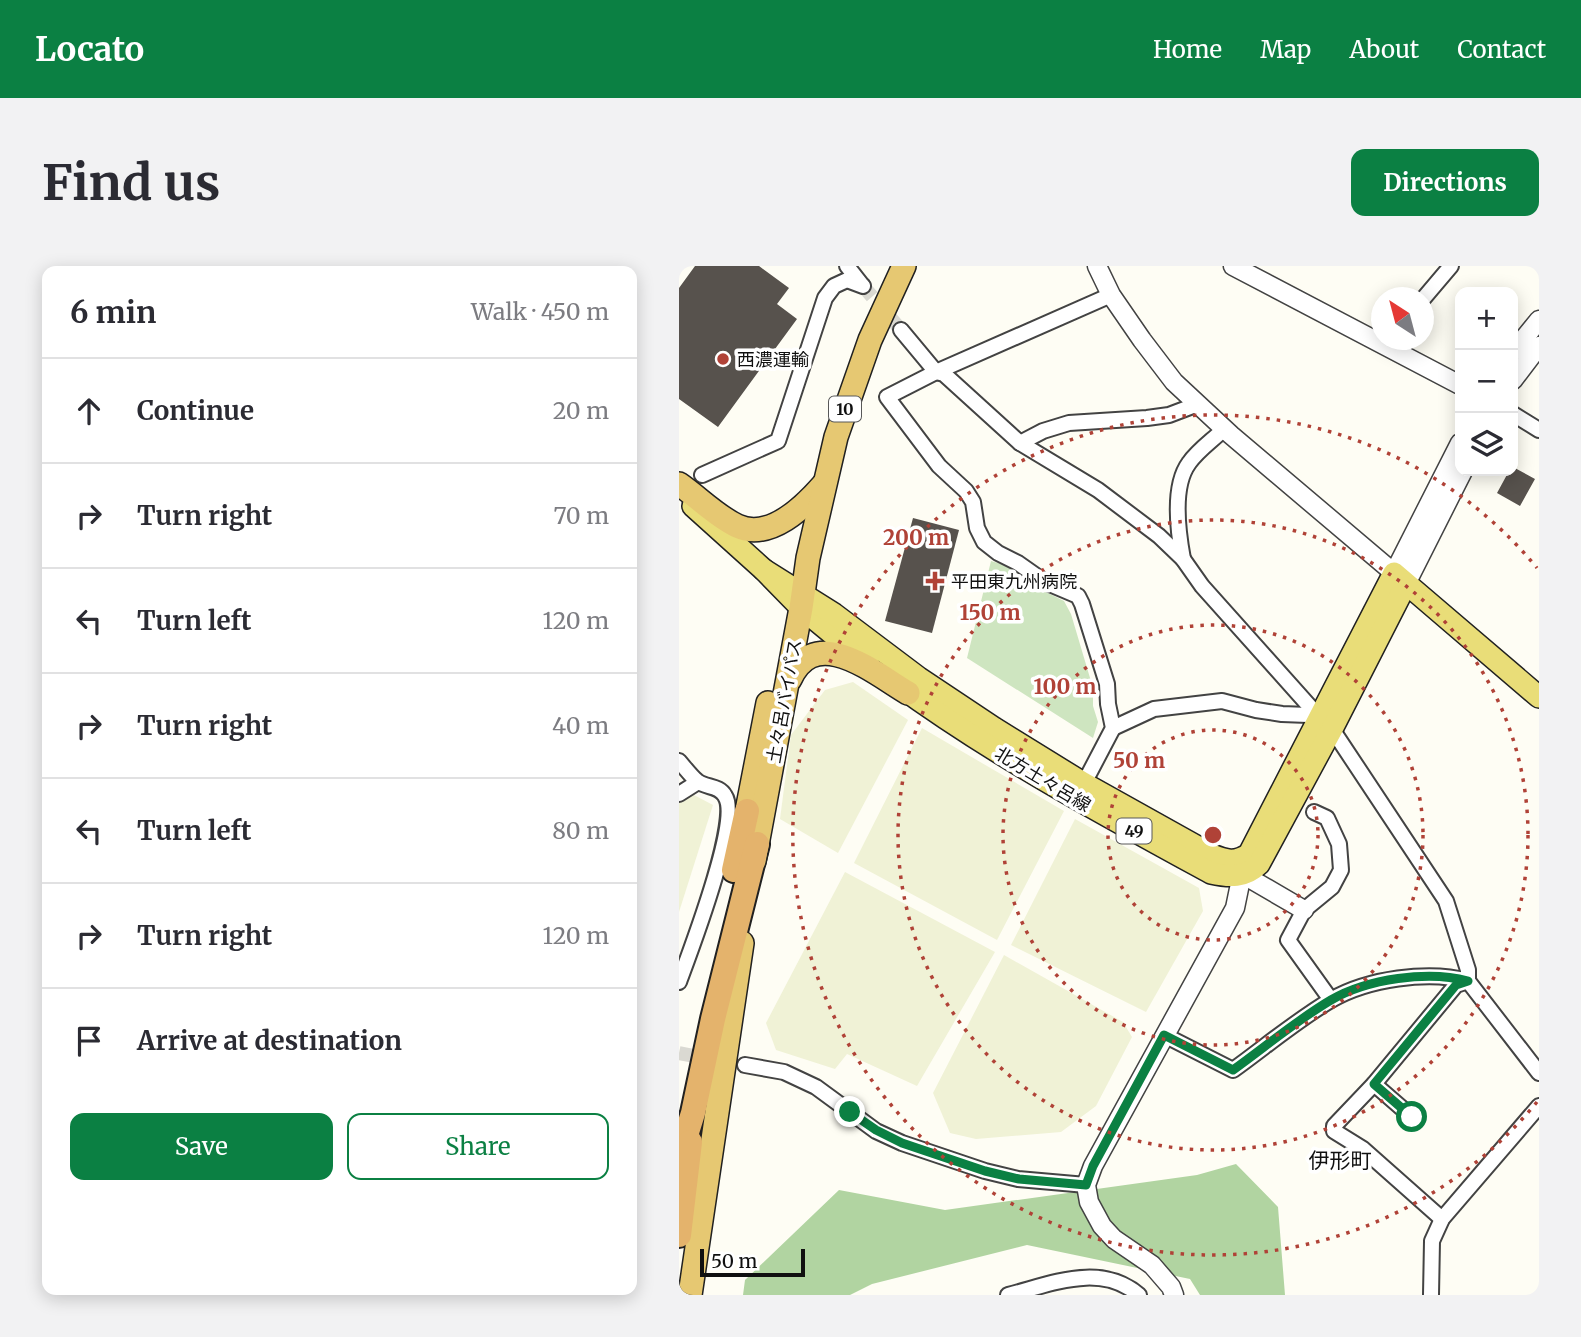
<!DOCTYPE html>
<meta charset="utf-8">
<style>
:root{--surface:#fff;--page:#f2f2f3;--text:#2b2b33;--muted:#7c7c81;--line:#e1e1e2;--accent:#0b8043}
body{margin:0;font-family:Merriweather,"Noto Sans JP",serif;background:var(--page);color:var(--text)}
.controls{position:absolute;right:21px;top:21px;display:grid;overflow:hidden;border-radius:14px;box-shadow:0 4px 18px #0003}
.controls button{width:63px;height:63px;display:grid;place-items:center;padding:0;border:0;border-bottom:2px solid var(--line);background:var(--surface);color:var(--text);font:35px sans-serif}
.compass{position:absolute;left:692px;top:21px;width:63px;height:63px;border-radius:50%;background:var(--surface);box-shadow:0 4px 18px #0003;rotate:324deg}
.scale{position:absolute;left:21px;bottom:18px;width:105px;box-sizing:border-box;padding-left:7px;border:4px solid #101010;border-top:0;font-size:19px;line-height:24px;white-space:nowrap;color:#101010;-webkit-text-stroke:5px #fff;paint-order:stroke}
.stop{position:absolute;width:21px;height:21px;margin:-16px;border:5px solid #0b8043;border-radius:50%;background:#fff}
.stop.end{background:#0b8043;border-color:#fff;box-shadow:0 2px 7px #0008}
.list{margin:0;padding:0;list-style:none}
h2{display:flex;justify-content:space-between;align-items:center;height:91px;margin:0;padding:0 28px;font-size:30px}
h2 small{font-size:23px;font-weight:400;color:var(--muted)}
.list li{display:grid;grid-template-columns:46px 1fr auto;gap:21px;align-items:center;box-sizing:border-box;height:105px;padding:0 28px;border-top:2px solid var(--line)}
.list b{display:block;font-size:26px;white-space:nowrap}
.list em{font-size:23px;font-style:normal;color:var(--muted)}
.actions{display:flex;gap:14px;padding:21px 28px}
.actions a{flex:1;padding:16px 0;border:2px solid var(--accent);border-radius:14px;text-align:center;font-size:24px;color:var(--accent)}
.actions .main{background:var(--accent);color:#fff}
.icon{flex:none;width:38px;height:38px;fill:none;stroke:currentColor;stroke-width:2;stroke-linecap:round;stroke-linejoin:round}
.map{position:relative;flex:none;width:860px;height:1029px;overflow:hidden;border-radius:14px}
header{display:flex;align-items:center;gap:42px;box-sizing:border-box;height:98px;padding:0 35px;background:var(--accent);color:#fff}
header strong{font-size:33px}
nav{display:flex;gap:38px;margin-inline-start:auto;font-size:24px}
.intro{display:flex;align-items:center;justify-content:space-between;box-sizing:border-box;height:168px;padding:0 42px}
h1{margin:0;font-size:49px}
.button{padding:18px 32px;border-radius:14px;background:var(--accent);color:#fff;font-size:24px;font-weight:700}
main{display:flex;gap:42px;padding:0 42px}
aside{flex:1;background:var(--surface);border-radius:14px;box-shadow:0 4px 18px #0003}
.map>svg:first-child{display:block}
.farmland{fill:#f0f2d6}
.green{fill:#cee5c0}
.forest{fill:#b1d4a1}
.building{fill:#57524d}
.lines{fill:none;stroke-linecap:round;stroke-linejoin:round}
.minor-tunnel{stroke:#dad9d2;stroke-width:14;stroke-dasharray:14 7;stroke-linecap:butt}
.minor-casing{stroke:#434343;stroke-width:18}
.tertiary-casing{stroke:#434343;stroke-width:21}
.primary-casing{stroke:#212121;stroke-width:24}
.trunk-casing{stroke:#212121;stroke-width:26}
.motorway-casing{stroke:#212121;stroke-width:28}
.minor{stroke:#fff;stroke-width:14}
.tertiary{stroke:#fff;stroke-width:18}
.primary{stroke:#e9dd78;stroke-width:21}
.trunk{stroke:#e6c872;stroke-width:23}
.motorway{stroke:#e4b36c;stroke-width:24}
.route{stroke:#0b8043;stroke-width:9}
.ring{fill:none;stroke:#b04237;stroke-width:3.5;stroke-dasharray:3.5 7}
.poi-dot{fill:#b04237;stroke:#fff;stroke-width:2.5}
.labels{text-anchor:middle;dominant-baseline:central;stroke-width:7;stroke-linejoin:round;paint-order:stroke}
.shield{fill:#fff;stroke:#585858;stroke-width:2}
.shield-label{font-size:16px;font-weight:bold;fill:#101010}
.poi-label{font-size:18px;fill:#101010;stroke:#fff;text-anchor:start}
.street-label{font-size:18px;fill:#101010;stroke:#fff}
.quarter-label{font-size:21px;fill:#101010;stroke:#fff}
.centre{fill:#b04237;stroke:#fff;stroke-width:3.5}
.ring-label{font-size:21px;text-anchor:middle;font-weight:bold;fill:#b04237;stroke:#fff;stroke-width:7;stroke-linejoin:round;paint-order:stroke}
</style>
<header>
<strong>Locato</strong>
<nav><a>Home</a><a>Map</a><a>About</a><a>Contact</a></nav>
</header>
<div class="intro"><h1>Find us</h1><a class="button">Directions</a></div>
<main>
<aside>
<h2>6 min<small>Walk · 450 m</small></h2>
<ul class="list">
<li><svg class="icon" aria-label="ahead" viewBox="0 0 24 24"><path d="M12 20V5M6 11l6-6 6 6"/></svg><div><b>Continue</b></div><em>20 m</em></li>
<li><svg class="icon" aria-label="right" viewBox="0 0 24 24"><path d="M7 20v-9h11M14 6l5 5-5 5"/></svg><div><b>Turn right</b></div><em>70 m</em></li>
<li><svg class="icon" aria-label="left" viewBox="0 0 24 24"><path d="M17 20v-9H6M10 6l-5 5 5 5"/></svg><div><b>Turn left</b></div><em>120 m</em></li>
<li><svg class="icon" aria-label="right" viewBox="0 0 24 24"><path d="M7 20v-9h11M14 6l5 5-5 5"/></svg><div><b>Turn right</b></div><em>40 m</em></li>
<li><svg class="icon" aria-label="left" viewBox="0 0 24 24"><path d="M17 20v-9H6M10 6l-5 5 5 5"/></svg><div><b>Turn left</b></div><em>80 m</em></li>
<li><svg class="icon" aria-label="right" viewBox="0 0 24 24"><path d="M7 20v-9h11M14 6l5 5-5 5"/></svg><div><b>Turn right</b></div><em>120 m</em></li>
<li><svg class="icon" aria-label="arrive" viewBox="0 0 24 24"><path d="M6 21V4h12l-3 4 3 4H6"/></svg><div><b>Arrive at destination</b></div></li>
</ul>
<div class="actions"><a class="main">Save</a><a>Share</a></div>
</aside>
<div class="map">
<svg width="860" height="1029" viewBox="0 0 860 1029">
<rect width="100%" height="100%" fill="#fefdf4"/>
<g class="farmland">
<path d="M 174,416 L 229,454 L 159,587 L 101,553 L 112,469 L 146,424 Z"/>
<path d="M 243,462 L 385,545 L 318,674 L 175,597 Z"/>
<path d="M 15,529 L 34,539 L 0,646 L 0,535 Z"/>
<path d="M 396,553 L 520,622 L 524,645 L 467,746 L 332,679 Z"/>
<path d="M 166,606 L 316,686 L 238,820 L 168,788 L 156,803 L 97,784 L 87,757 Z"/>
<path d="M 325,689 L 444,756 L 453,771 L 417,840 L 382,866 L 297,873 L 271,867 L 254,827 Z"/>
</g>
<path class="green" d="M 312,295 L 326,299 L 353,319 L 385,335 L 392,348 L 414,422 L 414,440 L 419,456 L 414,472 L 288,392 Z"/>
<path class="forest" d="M 557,898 L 599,941 L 606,1029 L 521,1029 L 511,1013 L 348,979 L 193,1018 L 171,1029 L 64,1029 L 66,1014 L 160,924 L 266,944 L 518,909 Z"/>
<g class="building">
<path d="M 16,0 L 80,0 L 110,22 L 98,38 L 118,53 L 39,161 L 0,133 L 0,22 Z"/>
<path d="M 834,201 L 856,213 L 841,240 L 818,227 L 830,205 L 834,205 Z"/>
<path d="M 234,252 L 280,264 L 253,367 L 206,355 Z"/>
</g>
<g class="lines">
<g class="minor-tunnel">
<path d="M 184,20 L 222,64"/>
<path d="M 0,787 L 30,793"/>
</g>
<defs>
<g id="minor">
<path d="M 168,0 L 183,19"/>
<path d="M 744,33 L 772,0"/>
<path d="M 222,64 L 257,106 L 265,108 L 341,177 L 419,224 L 480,270 L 504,293 L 523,320 L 641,452 L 653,463 L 767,635 L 789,704 L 789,715"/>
<path d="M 834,148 L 860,164"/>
<path d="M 341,177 L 364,165 L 390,157 L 468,152 L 490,149 L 519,138"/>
<path d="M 23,209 L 99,175 L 146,32 L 155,20 L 168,14 L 184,20"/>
<path d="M 504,293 C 499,266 493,220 510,197 C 519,184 534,174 545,163"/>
<path d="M 434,462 L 475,443 L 543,435 L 577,444 L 603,448 L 629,449 L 641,452"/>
<path d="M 0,495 C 6,502 12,510 18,515 C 27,522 40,519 46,530 C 62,553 11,686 0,716"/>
<path d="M 402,523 L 434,462 L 429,438 L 428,418 L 403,338 L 399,330 L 366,316 L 339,297 L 319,287 L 305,276 L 298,262 L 294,236 L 287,225 L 260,200 L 208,131 L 257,106 L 432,29"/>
<path d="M 0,528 L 19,516"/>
<path d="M 635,546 L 648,552 L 660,578 L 662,604 L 653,621 L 625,644 L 609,674 L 652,734"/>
<path d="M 485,769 L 554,804 C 586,781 618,754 652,734 C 688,713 749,704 789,715 L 860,807"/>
<path d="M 66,799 L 105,806 L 137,821 L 197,865 L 223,877 L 306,905 L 339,913 L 407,919"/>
<path d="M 695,818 L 733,851"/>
<path d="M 763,953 L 684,883 L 655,865 L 655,860 L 695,818 L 777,719 L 789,715"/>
<path d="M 329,1029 C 373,1018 421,996 460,1029"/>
<path d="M 752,1029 L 753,975 L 763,953 L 860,840"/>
</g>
<g id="tertiary">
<path d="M 418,0 L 432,29 L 463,74 L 495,116 L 552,169 L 715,307 L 781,177"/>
<path d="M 554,0 L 781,119"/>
<path d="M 834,86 L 860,54"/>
<path d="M 834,114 L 860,80"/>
<path d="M 727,318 L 784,205"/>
<path d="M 563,608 L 625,644"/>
<path d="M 495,1029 L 492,1021 L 473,999 L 435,973 L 423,960 L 410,936 L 407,919 L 414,900 L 556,642 L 563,608 L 560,596"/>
</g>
<g id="primary">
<path d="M 14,240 L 85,304 L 122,342 L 190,398"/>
<path d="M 85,304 L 155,348 L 240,412 L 315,462 L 404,517 L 533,589 C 548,595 556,597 570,588 L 715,307 L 860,431"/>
<path d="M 216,417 C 316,490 424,548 532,607 C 550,611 566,612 580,598 L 653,463 L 727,318"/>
</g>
<g id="trunk">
<path d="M 0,218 C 19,231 37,250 58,260 C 91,275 125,241 145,218"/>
<path d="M 111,413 C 137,357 195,407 229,427"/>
<path d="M 68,545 L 89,437"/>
<path d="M 75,595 L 122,342 L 129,292 L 157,171 L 191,74 L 225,0"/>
<path d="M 11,1029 L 63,677"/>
</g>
<g id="motorway">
<path d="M 55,604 L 68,545"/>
<path d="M 0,892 L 14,847 L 34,753 L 78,578"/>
<path d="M 0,969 L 11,876"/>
</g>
</defs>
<use href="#minor" class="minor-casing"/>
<use href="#tertiary" class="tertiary-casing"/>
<use href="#primary" class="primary-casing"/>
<use href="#trunk" class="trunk-casing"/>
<use href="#motorway" class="motorway-casing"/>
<use href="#minor" class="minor"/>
<use href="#tertiary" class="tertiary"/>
<use href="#primary" class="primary"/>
<use href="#trunk" class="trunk"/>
<use href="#motorway" class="motorway"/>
</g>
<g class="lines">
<path class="route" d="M 171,846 L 197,864 L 223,877 L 306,905 L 340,913 L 407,919 L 414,900 L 485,769 L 554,804 C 586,781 618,754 652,734 C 688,713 749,704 789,715 L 777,719 L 695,818 L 733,851"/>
</g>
<g class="ring">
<circle cx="534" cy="569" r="105"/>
<circle cx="534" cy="569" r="210"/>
<circle cx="534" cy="569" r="315"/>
<path d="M858 836A420 420 0 1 1 858 302"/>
</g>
<g class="poi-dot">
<circle cx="44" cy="93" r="7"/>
<path d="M252.5 304.5h7v7h7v7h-7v7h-7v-7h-7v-7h7z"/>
</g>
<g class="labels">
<g class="shield">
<rect x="150" y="130.5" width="32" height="25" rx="5"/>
<rect x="437.5" y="552.5" width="35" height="25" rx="5"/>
</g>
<g class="shield-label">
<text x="166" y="143">10</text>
<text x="455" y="565">49</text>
</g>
<g class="poi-label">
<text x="58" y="93">西濃運輸</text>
<text x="272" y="315">平田東九州病院</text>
</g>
<g class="street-label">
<text transform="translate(105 435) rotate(-80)">土々呂バイパス</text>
<text transform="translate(364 513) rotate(31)">北方土々呂線</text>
</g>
<g class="quarter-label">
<text x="661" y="894">伊形町</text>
</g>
</g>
<circle cx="534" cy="569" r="10" class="centre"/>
<g class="ring-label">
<text x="237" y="279">200 m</text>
<text x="311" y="354">150 m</text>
<text x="386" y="428">100 m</text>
<text x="460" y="502">50 m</text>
</g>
</svg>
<div class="controls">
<button>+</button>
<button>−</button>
<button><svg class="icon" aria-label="layers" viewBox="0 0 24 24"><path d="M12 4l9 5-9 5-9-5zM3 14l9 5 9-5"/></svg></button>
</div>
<svg class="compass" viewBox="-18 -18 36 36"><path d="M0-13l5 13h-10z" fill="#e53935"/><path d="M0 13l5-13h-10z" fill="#7c7c81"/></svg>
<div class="scale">50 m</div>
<div class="stop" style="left:733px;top:851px"></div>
<div class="stop end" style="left:171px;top:846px"></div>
</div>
</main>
